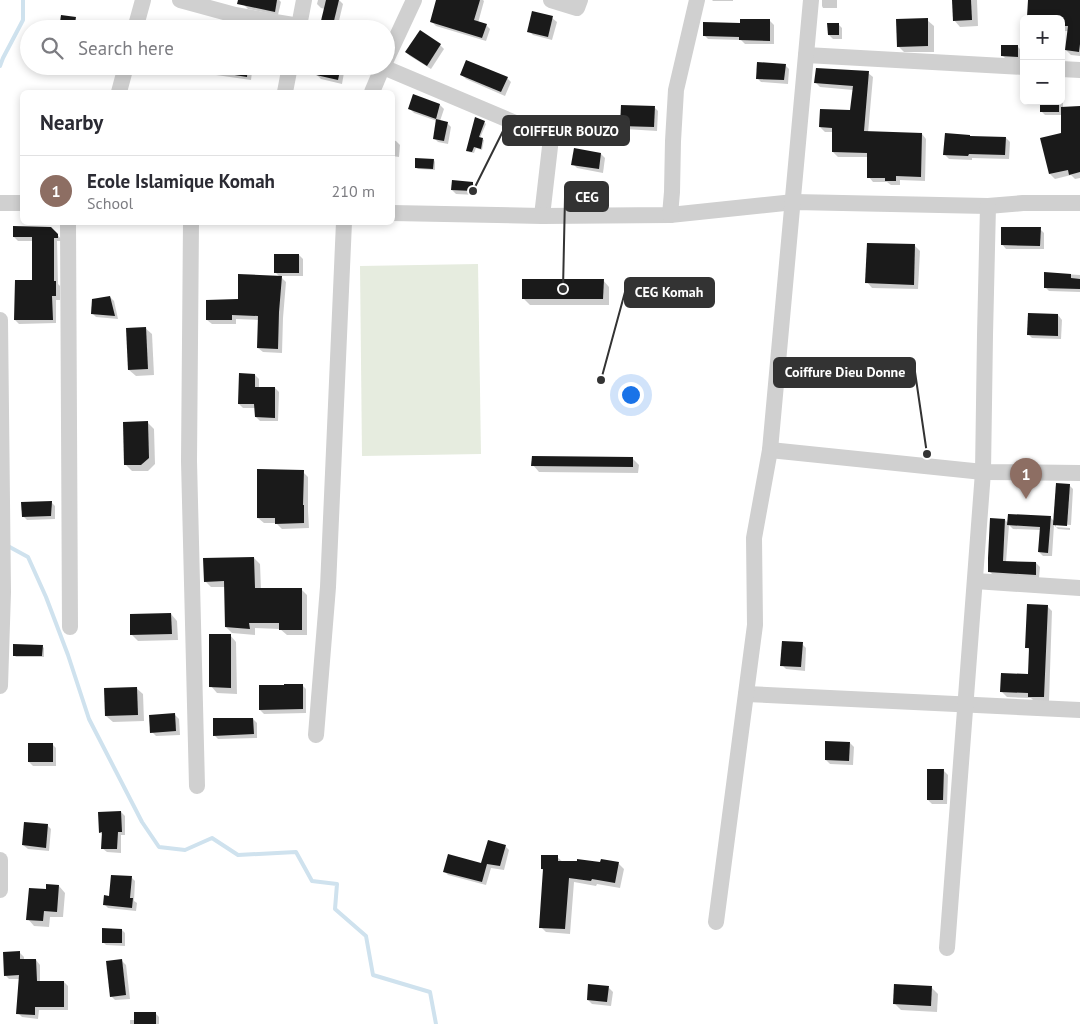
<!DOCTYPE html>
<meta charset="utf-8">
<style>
:root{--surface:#fff;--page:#f2f2f3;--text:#2b2b33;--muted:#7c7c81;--line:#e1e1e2;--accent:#7c3aed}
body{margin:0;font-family:"PT Sans",sans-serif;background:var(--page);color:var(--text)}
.controls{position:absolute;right:15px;top:15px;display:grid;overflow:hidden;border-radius:8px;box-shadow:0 2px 8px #0003}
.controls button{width:45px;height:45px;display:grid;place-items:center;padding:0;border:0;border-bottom:1px solid var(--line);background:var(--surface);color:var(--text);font:25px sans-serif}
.you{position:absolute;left:630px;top:394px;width:18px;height:18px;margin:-12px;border:4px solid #fff;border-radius:50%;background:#1a73e8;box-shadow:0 0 0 8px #1a73e833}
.badge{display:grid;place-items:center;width:32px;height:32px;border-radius:50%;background:var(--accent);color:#fff;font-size:16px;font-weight:700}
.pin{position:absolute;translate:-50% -41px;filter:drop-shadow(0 1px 2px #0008)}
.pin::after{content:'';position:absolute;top:26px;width:18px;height:15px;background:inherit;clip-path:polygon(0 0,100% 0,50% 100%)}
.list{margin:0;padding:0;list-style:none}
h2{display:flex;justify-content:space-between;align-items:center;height:65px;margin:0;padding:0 20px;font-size:21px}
h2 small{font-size:16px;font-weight:400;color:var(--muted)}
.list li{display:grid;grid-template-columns:32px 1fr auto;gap:15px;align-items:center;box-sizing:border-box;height:70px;padding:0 20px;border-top:1px solid var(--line)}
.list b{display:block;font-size:19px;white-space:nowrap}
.list p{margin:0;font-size:16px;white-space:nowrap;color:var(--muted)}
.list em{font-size:16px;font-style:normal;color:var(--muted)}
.icon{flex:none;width:28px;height:28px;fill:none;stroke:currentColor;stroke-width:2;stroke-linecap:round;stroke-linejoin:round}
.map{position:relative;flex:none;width:1080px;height:1024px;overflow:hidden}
.search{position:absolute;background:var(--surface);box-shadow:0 2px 8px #0003;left:20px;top:20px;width:375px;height:55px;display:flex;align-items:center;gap:12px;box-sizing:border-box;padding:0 18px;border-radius:28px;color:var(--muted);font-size:19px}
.panel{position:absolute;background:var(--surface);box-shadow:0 2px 8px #0003;left:20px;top:90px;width:375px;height:135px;border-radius:8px}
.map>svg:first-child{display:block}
.green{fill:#e6ecdf}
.shadow{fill:#0003}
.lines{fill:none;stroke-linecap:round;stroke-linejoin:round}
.stream{stroke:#cfe2ee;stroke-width:4}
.building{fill:#1a1a1a}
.minor{stroke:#d0d0d0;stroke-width:16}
.leader{fill:none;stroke:#333;stroke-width:2}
.callout-dot{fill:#333;stroke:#fff;stroke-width:2}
.callout{fill:#333;stroke:#333;stroke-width:2}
.callout-label{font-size:14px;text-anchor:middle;font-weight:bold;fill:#fff}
</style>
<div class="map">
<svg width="1080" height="1024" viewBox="0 0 1080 1024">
<rect width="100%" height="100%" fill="#fff"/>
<path class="green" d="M 478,264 L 481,454 L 362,456 L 360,266 Z"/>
<g class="shadow">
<path d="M 245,0 L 279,0 L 281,2 L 278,15 L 248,9 L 244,5 Z"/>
<path d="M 318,0 L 339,0 L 343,4 L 337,29 L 320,29 L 325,9 L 321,8 L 317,4 Z"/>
<path d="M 438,0 L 483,0 L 484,1 L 478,23 L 486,25 L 490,29 L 486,41 L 436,26 L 432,22 Z"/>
<path d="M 712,0 L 733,0 L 733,1 L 713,1 Z"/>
<path d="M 822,0 L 837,0 L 837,8 L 823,8 L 822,6 Z"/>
<path d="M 953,0 L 977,0 L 978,26 L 960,27 L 954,20 Z"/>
<path d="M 1029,0 L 1080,0 L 1080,56 L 1071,55 L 1066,50 L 1069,31 L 1061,31 L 1061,19 L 1029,19 L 1028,17 Z"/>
<path d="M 552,18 L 557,22 L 552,40 L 533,35 L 529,31 Z"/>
<path d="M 75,19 L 79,23 L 78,29 L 60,29 Z"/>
<path d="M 927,20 L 934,26 L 934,52 L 904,52 L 898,46 Z"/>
<path d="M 770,21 L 774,25 L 774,44 L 745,44 L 741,40 L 708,39 L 704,35 Z"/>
<path d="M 838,24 L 842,28 L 842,39 L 833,39 L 829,35 Z"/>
<path d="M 440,45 L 444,49 L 431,69 L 410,56 L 406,52 Z"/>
<path d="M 1017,46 L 1021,50 L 1021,60 L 1006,59 L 1002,55 Z"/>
<path d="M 785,65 L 789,69 L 788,84 L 761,82 L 757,78 Z"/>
<path d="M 205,66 L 239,66 L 248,68 L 252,72 L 251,80 L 209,74 L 205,70 Z"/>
<path d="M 304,66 L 344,66 L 345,67 L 342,84 L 321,79 L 317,75 L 318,70 Z"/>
<path d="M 868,73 L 873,77 L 868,133 L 922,134 L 926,139 L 925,181 L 900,180 L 900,185 L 891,185 L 887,182 L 873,182 L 869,177 L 868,157 L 838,157 L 833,152 L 833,132 L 825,132 L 820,127 L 851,112 L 853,90 L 820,87 L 816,83 Z"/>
<path d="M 462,75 L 507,78 L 511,82 L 505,96 L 466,79 Z"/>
<path d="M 1061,83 L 1063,84 L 1063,108 L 1080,108 L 1080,178 L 1075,179 L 1071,175 L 1055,179 L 1050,174 L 1062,134 L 1062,115 L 1045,115 L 1041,111 L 1041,101 L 1061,101 Z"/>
<path d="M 440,105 L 444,109 L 440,121 L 447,123 L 451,127 L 448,144 L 438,142 L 434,138 L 437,121 L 414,113 L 410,109 Z"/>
<path d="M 654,107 L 658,111 L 657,131 L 625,129 L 621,125 Z"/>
<path d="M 484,122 L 486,124 L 480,138 L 484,140 L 482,150 L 476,148 L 474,153 L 469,152 L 468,150 Z"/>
<path d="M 1006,138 L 1010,142 L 1009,159 L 972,158 L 972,160 L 949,159 L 945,155 Z"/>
<path d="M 392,140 L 396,141 L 400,145 L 399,157 L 392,156 Z"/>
<path d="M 575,150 L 601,154 L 605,158 L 603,173 L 577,168 L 573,164 Z"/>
<path d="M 434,160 L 435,162 L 435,170 L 418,169 L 416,167 Z"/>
<path d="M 472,183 L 476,187 L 476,195 L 456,194 L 452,190 Z"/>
<path d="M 51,228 L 62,240 L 62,241 L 57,241 L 58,284 L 60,286 L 60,300 L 56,300 L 56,323 L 19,324 L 15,320 L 34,282 L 33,241 L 18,241 L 14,237 Z"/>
<path d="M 1040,229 L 1044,233 L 1044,249 L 1006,249 L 1002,244 Z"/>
<path d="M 915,246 L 920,251 L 918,289 L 872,288 L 867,282 Z"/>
<path d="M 299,255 L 303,259 L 303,276 L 280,276 L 286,282 L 283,318 L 282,353 L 263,352 L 258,348 L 259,320 L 236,319 L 236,324 L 212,324 L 207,320 L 280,277 L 275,272 Z"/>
<path d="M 1046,273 L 1080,275 L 1080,292 L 1049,291 L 1045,287 Z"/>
<path d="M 603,280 L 609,287 L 609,305 L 530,305 L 523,298 Z"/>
<path d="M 700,281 L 707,287 L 707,306 L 645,307 L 639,301 Z"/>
<path d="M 110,297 L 114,301 L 118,319 L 96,317 L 92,313 Z"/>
<path d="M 1058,315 L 1062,320 L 1061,339 L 1032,338 L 1028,334 Z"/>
<path d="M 145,328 L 152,334 L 154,375 L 136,376 L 129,370 Z"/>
<path d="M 255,375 L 259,379 L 259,388 L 275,388 L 279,392 L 278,421 L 260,421 L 256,417 L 256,408 L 243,408 L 239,404 Z"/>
<path d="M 148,423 L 154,429 L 155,464 L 148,471 L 132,471 L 126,465 Z"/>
<path d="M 632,458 L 639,465 L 638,473 L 539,472 L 533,465 Z"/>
<path d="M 303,472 L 308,477 L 308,511 L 309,528 L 282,529 L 276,523 L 264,523 L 258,518 Z"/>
<path d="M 1069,485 L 1073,489 L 1071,525 L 1056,524 L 1056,527 L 1070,528 L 1070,530 L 1058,529 L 1054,525 L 1052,556 L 1043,556 L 1039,552 L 1041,530 L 1013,529 L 1009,525 L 1006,562 L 1036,563 L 1040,567 L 1039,578 L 993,575 L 989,571 L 1005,520 L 1009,524 L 1050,517 L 1054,521 Z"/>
<path d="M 51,502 L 55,506 L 55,519 L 27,520 L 23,516 Z"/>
<path d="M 254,558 L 260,564 L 261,589 L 301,589 L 307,595 L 307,635 L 287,635 L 280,629 L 255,628 L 255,635 L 232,633 L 226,627 L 225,587 L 211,587 L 205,581 Z"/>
<path d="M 1047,606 L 1052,611 L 1049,701 L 1034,701 L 1031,698 L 1007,697 L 1002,692 L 1030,676 L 1030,651 L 1027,647 Z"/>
<path d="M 171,614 L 177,621 L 178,640 L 138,641 L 132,635 Z"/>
<path d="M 230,635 L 236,642 L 237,694 L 217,693 L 211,686 Z"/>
<path d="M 802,644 L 806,648 L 805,671 L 786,669 L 782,665 Z"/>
<path d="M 42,646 L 44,648 L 44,657 L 16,657 L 14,655 Z"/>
<path d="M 302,685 L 306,689 L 306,713 L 264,714 L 260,710 Z"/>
<path d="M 136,688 L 143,694 L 144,721 L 113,722 L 106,716 Z"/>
<path d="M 175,715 L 179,719 L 180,735 L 156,736 L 152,732 Z"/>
<path d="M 253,719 L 257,723 L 257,738 L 218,739 L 214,735 Z"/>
<path d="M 850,743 L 854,747 L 853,765 L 830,764 L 826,760 Z"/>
<path d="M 52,744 L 56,748 L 56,766 L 33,766 L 29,762 Z"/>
<path d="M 944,771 L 948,775 L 947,804 L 932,804 L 928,800 Z"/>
<path d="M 121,812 L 125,816 L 125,835 L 121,835 L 121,853 L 107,852 L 102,848 L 103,835 L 100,832 Z"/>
<path d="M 47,825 L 51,829 L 49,851 L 28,849 L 23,845 Z"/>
<path d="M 505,846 L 509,850 L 504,870 L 491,868 L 486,885 L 448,875 L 444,871 L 482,864 Z"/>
<path d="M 557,857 L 563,862 L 618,863 L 624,869 L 620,888 L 597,884 L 596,886 L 574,882 L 570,934 L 546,932 L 541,927 L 544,871 L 542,869 Z"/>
<path d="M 131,877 L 135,881 L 134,901 L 137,903 L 136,911 L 108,908 L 104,904 Z"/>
<path d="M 59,886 L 65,893 L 63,917 L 50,917 L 49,927 L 34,926 L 28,919 L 47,890 Z"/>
<path d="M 122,930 L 125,933 L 125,946 L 106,945 L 103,942 Z"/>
<path d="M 20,953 L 24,957 L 24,960 L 36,960 L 40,965 L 40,982 L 64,982 L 68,986 L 68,1010 L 39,1010 L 38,1019 L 22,1017 L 18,1013 L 20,979 L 9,979 L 5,975 Z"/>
<path d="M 122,961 L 126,965 L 130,999 L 115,1000 L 111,996 Z"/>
<path d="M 931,987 L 938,994 L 937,1012 L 901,1010 L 895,1004 Z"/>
<path d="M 609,988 L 613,992 L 611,1006 L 592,1004 L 588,1000 Z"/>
<path d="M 155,1013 L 159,1017 L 159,1024 L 130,1024 L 130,1020 L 136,1020 Z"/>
</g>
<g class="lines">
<g class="stream">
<path d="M 0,66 L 3,58 L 23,20 L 23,0"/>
<path d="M 6,545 L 28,557 L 46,597 L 68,655 L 89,719 L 142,822 L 159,847 L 185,850 L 212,838 L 238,855 L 296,852 L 312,881 L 337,884 L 335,909 L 366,936 L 373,975 L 430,992 L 436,1024"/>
</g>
</g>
<g class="building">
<path d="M 238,0 L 277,0 L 275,12 L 237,4 Z"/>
<path d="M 326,0 L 339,0 L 332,29 L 319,29 Z"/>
<path d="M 436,0 L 480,0 L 474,20 L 487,24 L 482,38 L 430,22 Z"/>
<path d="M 952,0 L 971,0 L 972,20 L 953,21 Z"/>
<path d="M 1028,0 L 1080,0 L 1080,44 L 1079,52 L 1065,50 L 1068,26 L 1061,26 L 1061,19 L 1027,17 Z"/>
<path d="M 532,11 L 553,16 L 548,37 L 527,32 Z"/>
<path d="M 61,15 L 76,17 L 74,29 L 59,29 Z"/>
<path d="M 928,18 L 928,46 L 897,47 L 896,19 Z"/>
<path d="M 740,19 L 770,19 L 770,41 L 739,40 L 739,37 L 703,36 L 703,22 L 740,23 Z"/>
<path d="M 827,23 L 839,23 L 839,35 L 828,35 Z"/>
<path d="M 420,30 L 441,44 L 427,66 L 405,52 Z"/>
<path d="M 1001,45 L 1018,45 L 1018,57 L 1001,56 Z"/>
<path d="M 466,60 L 508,77 L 501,92 L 460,75 Z"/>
<path d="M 757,62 L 786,64 L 784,80 L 756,79 Z"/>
<path d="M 216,66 L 248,66 L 247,77 L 216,72 Z"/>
<path d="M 318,66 L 341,66 L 338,80 L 316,75 Z"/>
<path d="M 816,68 L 869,71 L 864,131 L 922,133 L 921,177 L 896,176 L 896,181 L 885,181 L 885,178 L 867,178 L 867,153 L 832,152 L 832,128 L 819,127 L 820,109 L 850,110 L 853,86 L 814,83 Z"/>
<path d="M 413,94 L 440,104 L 436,119 L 408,109 Z"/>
<rect x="1040" y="101" width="19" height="11"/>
<path d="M 621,105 L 655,106 L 654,127 L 620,126 Z"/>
<path d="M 1080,106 L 1080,172 L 1069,175 L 1068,170 L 1049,174 L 1040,138 L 1061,133 L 1061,107 Z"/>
<path d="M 475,117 L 485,121 L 479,137 L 483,138 L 481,149 L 474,147 L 472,152 L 466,151 Z"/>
<path d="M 436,119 L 448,122 L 444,141 L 433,139 Z"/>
<path d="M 945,133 L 970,135 L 970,136 L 1006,137 L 1005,155 L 969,154 L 968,156 L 943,155 Z"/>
<path d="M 574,148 L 601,153 L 599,169 L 571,165 Z"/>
<path d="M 415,158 L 434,159 L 433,169 L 415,168 Z"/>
<path d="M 452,180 L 473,182 L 473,191 L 451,190 Z"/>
<path d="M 13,226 L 51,227 L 58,234 L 58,238 L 54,238 L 54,281 L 56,281 L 56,296 L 52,296 L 53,320 L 14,320 L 15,280 L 32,280 L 32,237 L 13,237 Z"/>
<path d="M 1001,227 L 1041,227 L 1040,246 L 1001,245 Z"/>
<path d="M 867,243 L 915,244 L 914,285 L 865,283 Z"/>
<rect x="274" y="254" width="25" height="19"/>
<path d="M 1044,272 L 1071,274 L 1071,278 L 1080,279 L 1080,289 L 1044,288 Z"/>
<path d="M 238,274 L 282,276 L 279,312 L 278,349 L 257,348 L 258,316 L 232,315 L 232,320 L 206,320 L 206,300 L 238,299 Z"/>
<path d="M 522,279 L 604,279 L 603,299 L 522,299 Z"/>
<path d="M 110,296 L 115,316 L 91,314 L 92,299 Z"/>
<path d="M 1028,313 L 1058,314 L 1058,336 L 1027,335 Z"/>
<path d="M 146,327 L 148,369 L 128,370 L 126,328 Z"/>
<path d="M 239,373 L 255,374 L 255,387 L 275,387 L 275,418 L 255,417 L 254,404 L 238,404 Z"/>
<path d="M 148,421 L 149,458 L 141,465 L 124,465 L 123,422 Z"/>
<path d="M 532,456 L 633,457 L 633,467 L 531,466 Z"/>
<path d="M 257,469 L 304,470 L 303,505 L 304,505 L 304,523 L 275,524 L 275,518 L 257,518 Z"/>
<path d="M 1056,483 L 1070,484 L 1067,526 L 1053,525 Z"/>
<path d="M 52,501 L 51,516 L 22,517 L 21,502 Z"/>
<path d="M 1008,514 L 1051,516 L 1048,553 L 1038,552 L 1040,527 L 1007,525 Z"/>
<path d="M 990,518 L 1005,519 L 1003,561 L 1036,562 L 1036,575 L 988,572 L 988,558 Z"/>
<path d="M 254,557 L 255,588 L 302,588 L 302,630 L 279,630 L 279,623 L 249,623 L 250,629 L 225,627 L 224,581 L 204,582 L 203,558 Z"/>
<path d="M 1027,604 L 1048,605 L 1044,697 L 1028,697 L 1028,693 L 1000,692 L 1001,673 L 1028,674 L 1029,648 L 1025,648 Z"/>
<path d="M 171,613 L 172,634 L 130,635 L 130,614 Z"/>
<path d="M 209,634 L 231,634 L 231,688 L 209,687 Z"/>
<path d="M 782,641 L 803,642 L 801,667 L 780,666 Z"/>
<path d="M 13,644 L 43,645 L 42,656 L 13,656 Z"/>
<path d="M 284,684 L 303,684 L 303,709 L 259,710 L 259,685 L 284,685 Z"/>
<path d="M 137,687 L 138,715 L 105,716 L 104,688 Z"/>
<path d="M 175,713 L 176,731 L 150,733 L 149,715 Z"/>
<path d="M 213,718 L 253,718 L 254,734 L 213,736 Z"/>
<path d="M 825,741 L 850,742 L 849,761 L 825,760 Z"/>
<rect x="28" y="743" width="25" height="19"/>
<path d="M 927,769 L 944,769 L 943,800 L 927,800 Z"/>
<path d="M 121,811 L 122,832 L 118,832 L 117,849 L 101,849 L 102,832 L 99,833 L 98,812 Z"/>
<path d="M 24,822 L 48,824 L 46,848 L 22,845 Z"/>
<path d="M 488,840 L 506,845 L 500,866 L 487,864 L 482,882 L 443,872 L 448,854 L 481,863 Z"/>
<path d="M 541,855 L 558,855 L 558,861 L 577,861 L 577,859 L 600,862 L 601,859 L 619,862 L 615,883 L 592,879 L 591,881 L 569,878 L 565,929 L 539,928 L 543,869 L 541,869 Z"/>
<path d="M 111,875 L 132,876 L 130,898 L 133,898 L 132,908 L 103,905 L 104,895 L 109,896 Z"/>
<path d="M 46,884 L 59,885 L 57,912 L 44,911 L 43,921 L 26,920 L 29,888 L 46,889 Z"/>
<path d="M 102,928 L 122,929 L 122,943 L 102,943 Z"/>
<path d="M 20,951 L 20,959 L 36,959 L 37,981 L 64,981 L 64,1007 L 35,1007 L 35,1015 L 16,1014 L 19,975 L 4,976 L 3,952 Z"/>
<path d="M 122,959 L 126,995 L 110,997 L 106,961 Z"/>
<path d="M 588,984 L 609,986 L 607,1002 L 587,1000 Z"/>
<path d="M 894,984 L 932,986 L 931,1006 L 893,1004 Z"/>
<rect x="134" y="1012" width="22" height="12"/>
</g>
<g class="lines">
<g class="minor">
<path d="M 180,0 L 235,15 L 299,26 L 298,29"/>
<path d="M 551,0 L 577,8 L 580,0"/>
<path d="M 299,26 L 304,0"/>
<path d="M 135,29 L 143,0"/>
<path d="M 806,55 L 1024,67"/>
<path d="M 386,60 L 414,0"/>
<path d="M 383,67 L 551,138 L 542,216"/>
<path d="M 1061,69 L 1080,70"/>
<path d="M 119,92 L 126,66"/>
<path d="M 285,92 L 290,66"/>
<path d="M 372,92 L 383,66"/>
<path d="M 0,203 L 22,203"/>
<path d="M 392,213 L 542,216 L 670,215 L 794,202 L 988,206 L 1023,203 L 1080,203"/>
<path d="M 670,215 L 672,192 L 673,141 L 676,90 L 697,0"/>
<path d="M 68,222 L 70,627"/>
<path d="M 191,222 L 189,461 L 197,786"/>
<path d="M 0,320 L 3,592 L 0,686"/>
<path d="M 770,450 L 983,472 L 1080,473"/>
<path d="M 975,581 L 1080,588"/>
<path d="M 746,694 L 1080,710"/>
<path d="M 316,735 L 328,587 L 344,222"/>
<path d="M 0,860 L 0,890"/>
<path d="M 716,922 L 755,625 L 754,538 L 770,450 L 811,0"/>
<path d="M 947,948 L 983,472 L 985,335 L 988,206"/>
</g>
</g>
<path class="leader" d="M473 191L503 131M563 289L565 197M601 380L625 292M927 454L915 372"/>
<g class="callout-dot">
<circle cx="473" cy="191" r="5"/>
<circle cx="563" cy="289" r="5"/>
<circle cx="601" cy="380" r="5"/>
<circle cx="927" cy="454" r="5"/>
</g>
<g class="callout">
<rect x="503" y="116" width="126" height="29" rx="5"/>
<rect x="565" y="182" width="43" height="29" rx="5"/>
<rect x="625" y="278" width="89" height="29" rx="5"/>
<rect x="774" y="358" width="141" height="29" rx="5"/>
</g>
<g class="callout-label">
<text x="566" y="136">COIFFEUR BOUZO</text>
<text x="587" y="202">CEG</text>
<text x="669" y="297">CEG Komah</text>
<text x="845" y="377">Coiffure Dieu Donne</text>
</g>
</svg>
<div class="controls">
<button>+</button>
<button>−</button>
</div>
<div class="you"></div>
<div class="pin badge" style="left:1026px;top:499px;background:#8d6e63">1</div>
<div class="search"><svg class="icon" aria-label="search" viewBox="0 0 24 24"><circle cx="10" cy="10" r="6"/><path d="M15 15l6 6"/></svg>Search here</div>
<section class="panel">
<h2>Nearby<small></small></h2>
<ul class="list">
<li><span class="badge" style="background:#8d6e63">1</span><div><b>Ecole Islamique Komah</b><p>School</p></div><em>210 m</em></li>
</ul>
</section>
</div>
